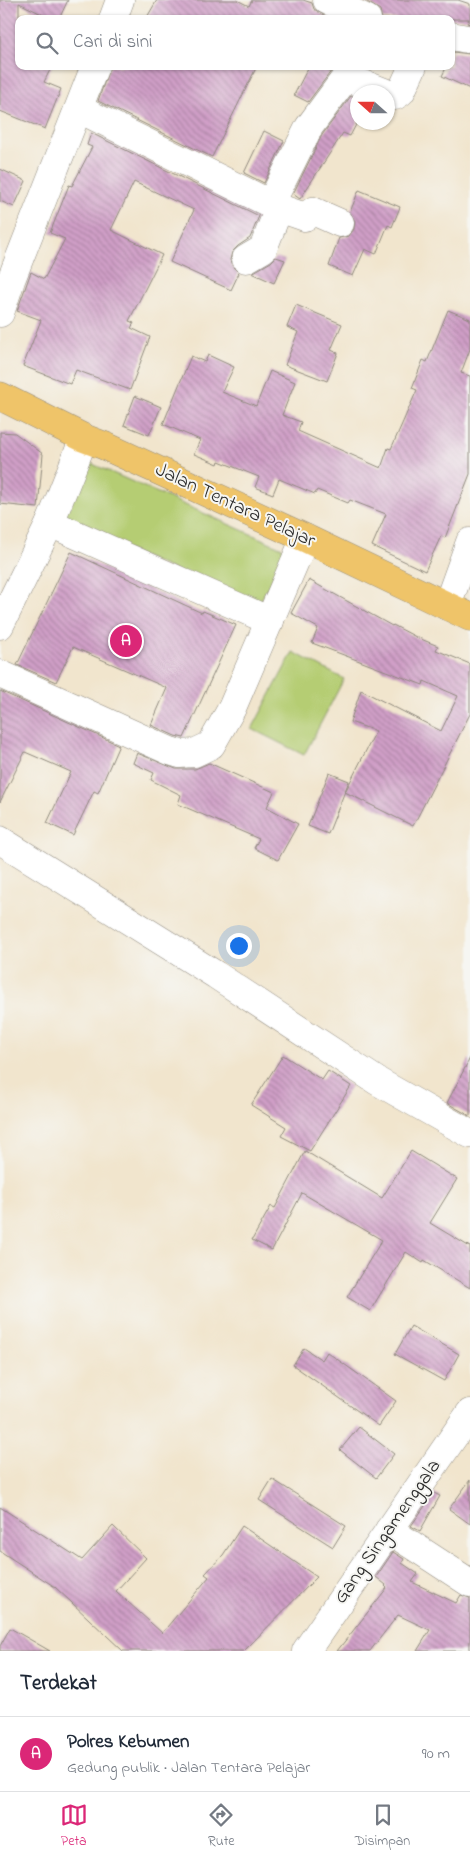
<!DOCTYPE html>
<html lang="id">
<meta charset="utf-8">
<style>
:root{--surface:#fff;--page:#f2f2f3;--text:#1f2937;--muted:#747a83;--line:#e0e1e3;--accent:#db2777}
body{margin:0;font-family:"Indie Flower",sans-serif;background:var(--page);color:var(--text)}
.compass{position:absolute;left:350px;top:85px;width:45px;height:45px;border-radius:50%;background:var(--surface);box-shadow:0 1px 4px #0004;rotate:291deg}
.you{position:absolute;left:238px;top:945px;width:18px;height:18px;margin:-12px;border:4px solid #fff;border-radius:50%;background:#1a73e8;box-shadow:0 0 0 8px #1a73e833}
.badge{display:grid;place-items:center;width:32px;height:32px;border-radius:50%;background:var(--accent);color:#fff;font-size:16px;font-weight:700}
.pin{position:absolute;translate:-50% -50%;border:2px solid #fff;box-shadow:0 1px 5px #0006}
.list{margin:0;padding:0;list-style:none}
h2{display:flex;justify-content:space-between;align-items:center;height:65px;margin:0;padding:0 20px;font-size:21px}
h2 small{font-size:16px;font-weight:400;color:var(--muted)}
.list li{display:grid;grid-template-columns:32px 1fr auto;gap:15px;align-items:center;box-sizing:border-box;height:75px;padding:0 20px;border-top:1px solid var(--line)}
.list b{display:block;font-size:19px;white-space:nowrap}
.list p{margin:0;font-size:16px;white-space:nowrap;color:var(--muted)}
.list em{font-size:16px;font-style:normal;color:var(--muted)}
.icon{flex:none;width:28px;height:28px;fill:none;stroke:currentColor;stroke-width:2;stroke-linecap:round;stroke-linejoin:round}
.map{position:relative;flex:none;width:470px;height:1651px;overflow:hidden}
.search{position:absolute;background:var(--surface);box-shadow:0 1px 4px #0004;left:15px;right:15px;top:15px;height:55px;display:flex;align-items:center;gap:12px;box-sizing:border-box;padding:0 18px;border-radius:10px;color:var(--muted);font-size:19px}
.sheet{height:140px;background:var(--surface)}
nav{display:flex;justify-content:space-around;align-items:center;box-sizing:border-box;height:70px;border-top:1px solid var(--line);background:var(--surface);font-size:14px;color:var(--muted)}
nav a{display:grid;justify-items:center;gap:2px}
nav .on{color:var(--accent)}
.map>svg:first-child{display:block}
.green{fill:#b5cd73;stroke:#707c4f}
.building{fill:url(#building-back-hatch)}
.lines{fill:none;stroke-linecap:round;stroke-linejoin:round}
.minor-casing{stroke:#8e887c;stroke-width:29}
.major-casing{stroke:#8e887c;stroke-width:29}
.minor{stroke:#fff;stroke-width:28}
.major{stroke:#efc469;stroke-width:28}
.labels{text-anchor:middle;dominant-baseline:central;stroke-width:4;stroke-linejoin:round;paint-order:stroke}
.street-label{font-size:20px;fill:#2b2b2b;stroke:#f6f6f2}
</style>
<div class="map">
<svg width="470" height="1651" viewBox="0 0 470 1651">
<defs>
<pattern id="building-back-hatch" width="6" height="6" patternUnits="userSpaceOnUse" patternTransform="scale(1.25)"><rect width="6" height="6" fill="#d09fc7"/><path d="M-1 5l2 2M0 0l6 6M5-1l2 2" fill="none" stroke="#a982a2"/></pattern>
</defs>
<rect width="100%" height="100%" fill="#f6f6f2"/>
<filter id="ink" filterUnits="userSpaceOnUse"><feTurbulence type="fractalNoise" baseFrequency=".02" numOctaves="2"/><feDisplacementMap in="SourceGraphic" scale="10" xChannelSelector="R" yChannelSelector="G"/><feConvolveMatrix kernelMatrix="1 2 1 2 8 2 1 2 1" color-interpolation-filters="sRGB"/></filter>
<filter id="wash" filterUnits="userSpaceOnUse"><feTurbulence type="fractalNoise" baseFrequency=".0096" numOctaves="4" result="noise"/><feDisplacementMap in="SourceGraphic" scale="20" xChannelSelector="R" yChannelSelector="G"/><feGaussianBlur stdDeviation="1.12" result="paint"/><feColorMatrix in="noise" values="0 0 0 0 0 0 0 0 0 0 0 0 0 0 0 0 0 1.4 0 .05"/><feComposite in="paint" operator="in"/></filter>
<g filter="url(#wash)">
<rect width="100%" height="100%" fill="#f1e5cd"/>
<g class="green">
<path d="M 90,463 L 287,550 L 258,606 L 58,520 Z"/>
<path d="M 293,652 L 344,679 L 304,755 L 252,729 Z"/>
</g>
<g id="blocks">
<g class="building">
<path d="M 0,0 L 68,0 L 59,19 L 52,19 L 19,3 L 19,66 L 52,66 L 44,82 L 61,89 L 45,129 L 0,111 Z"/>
<path d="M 157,0 L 237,0 L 249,6 L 252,0 L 303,0 L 312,3 L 314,9 L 330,19 L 146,19 Z"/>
<path d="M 364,0 L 458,0 L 470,4 L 470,24 L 467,23 L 469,19 L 382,19 L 380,10 Z"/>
<path d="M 453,52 L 470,54 L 470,89 L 442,76 L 447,66 L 451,66 L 451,56 Z"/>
<path d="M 110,66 L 257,66 L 212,157 L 98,101 Z"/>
<path d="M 309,66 L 335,66 L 308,102 L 294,95 Z"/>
<path d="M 351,96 L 358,98 L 358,121 L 350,136 L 343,133 L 300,199 L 293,194 L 322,135 Z"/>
<path d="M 264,131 L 284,141 L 264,183 L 244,173 Z"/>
<path d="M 91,133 L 259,216 L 250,238 L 238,246 L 232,252 L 230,260 L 232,266 L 239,273 L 231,290 L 170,262 L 194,210 L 134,182 L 111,230 L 162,255 L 129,321 L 134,323 L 131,328 L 150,337 L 130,390 L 76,370 L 70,384 L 23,366 L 41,320 L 17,311 L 31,272 L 44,279 L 65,239 L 50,233 L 69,185 L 72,186 L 92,147 L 87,145 Z"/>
<path d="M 0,169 L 26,181 L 14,207 L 0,201 Z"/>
<path d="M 359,190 L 400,207 L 392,227 L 388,225 L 376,254 L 365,249 L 353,276 L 329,266 L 339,238 L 349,236 L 354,229 L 355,221 L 350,212 Z"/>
<path d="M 276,257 L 285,260 L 274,283 L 252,273 L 271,262 Z"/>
<path d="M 296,305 L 342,324 L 331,350 L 338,353 L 327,381 L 285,365 L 298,332 L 287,327 Z"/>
<path d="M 448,310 L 470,319 L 470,349 L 461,373 L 470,376 L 470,474 L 445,538 L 441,536 L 425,571 L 372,546 L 386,514 L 350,500 L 348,503 L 317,490 L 315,494 L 279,479 L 273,494 L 255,487 L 259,477 L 219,461 L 218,464 L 194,454 L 200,440 L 163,424 L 191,356 L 205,362 L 208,355 L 234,367 L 222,392 L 256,406 L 270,371 L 295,382 L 282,415 L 301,422 L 298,431 L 381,468 L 388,448 L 391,449 L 417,390 L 412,388 L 423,360 L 427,362 Z"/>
<path d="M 135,396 L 161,407 L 149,435 L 124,425 Z"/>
<path d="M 0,432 L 15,433 L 43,454 L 38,508 L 0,504 Z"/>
<path d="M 71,552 L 202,613 L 203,611 L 236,625 L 184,738 L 175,736 L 151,725 L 167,688 L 73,647 L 56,682 L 17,665 Z"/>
<path d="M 309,580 L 392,626 L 393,625 L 416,637 L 438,646 L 436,650 L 470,664 L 470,714 L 413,826 L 345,792 L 376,731 L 350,722 L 361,690 L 441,731 L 458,696 L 424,681 L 423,685 L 312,643 L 318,628 L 291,613 Z"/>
<path d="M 0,691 L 119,745 L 98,793 L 94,791 L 73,835 L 47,823 L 71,772 L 25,752 L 0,802 Z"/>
<path d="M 137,753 L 176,769 L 195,769 L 209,763 L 274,792 L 267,807 L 298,824 L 278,860 L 254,848 L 259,839 L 178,804 L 181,795 L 151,780 L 154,773 L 133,763 Z"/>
<path d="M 329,773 L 349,781 L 328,834 L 308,826 Z"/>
<path d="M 283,1055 L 322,1080 L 328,1071 L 351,1086 L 310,1151 L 281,1136 L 286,1127 L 251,1105 Z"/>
<path d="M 470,1058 L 470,1116 L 447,1103 Z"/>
<path d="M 305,1151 L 382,1198 L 411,1151 L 457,1179 L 430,1223 L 470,1247 L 470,1288 L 424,1260 L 423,1263 L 406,1252 L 370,1311 L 347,1297 L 382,1240 L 302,1193 L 272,1250 L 252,1240 L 271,1206 L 275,1208 Z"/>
<path d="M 411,1326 L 459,1354 L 444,1381 L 395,1354 Z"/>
<path d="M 304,1348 L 322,1360 L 327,1352 L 396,1401 L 379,1426 L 293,1365 Z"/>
<path d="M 359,1427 L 394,1454 L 376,1478 L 340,1450 Z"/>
<path d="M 272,1479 L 346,1526 L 333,1547 L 259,1500 Z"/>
<path d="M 470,1480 L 470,1524 L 449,1509 Z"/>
<path d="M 434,1493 L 440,1496 L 420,1531 L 411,1526 Z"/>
<path d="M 0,1507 L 82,1560 L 113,1526 L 146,1558 L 116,1591 L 162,1633 L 209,1577 L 205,1574 L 223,1555 L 242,1526 L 317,1577 L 244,1651 L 123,1651 L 55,1587 L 0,1551 Z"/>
<path d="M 393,1552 L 404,1559 L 402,1563 L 418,1574 L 412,1582 L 456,1603 L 461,1595 L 470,1598 L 470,1651 L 417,1651 L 430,1630 L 398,1615 L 370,1651 L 337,1651 L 387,1588 L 385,1586 L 386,1585 L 376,1577 Z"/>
<path d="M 10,1628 L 50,1651 L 0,1651 L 0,1646 Z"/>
</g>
</g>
</g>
<g filter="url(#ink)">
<use href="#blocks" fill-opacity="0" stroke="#8e887c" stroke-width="1"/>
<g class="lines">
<defs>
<g id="minor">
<path d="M 327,0 L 367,19"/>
<path d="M 113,19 L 120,0"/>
<path d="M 451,36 L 467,39"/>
<path d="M 388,94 L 395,96 L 401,92 L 413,66"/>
<path d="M 79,109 L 279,208 L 305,217 L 313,211 L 340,223"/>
<path d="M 271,203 L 309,127 L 346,77 L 384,92"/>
<path d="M 246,259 L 263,249 L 279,208"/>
<path d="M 0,313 L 11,280 L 95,66"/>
<path d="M 50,523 L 270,621"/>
<path d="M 447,606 L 470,542"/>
<path d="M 0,625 L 50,523 L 84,438"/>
<path d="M 0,674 L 170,751 L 180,754 L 194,753 L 211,745 L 232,708 L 305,538"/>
<path d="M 0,840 L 216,975 L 377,1081 L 470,1134"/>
<path d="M 389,1530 L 470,1583"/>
<path d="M 306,1651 L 470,1413"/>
</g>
<path id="major" d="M 0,396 L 84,438 L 105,446 L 305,538 L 470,617"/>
</defs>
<use href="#minor" class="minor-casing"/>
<use href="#major" class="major-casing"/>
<use href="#minor" class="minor"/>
<use href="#major" class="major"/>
</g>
</g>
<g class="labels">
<g class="street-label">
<text transform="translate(235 506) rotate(25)">Jalan Tentara Pelajar</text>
<text transform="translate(388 1532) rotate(-55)">Gang Singamenggala</text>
</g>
</g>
</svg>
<svg class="compass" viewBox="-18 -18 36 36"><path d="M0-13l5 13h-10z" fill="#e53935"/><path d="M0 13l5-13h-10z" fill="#747a83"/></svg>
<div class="you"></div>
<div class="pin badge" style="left:126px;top:641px">A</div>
<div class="search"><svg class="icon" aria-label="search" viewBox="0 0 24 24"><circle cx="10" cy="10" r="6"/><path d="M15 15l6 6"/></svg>Cari di sini</div>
</div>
<section class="sheet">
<h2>Terdekat<small></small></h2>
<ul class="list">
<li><span class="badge">A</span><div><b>Polres Kebumen</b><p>Gedung publik · Jalan Tentara Pelajar</p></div><em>90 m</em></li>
</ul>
</section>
<nav>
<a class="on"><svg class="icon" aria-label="map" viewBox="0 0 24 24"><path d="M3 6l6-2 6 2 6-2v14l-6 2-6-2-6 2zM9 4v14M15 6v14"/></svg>Peta</a>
<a><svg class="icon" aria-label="directions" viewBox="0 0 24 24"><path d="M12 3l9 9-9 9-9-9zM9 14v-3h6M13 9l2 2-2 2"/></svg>Rute</a>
<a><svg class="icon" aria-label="saved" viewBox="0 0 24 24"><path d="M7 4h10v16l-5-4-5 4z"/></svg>Disimpan</a>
</nav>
